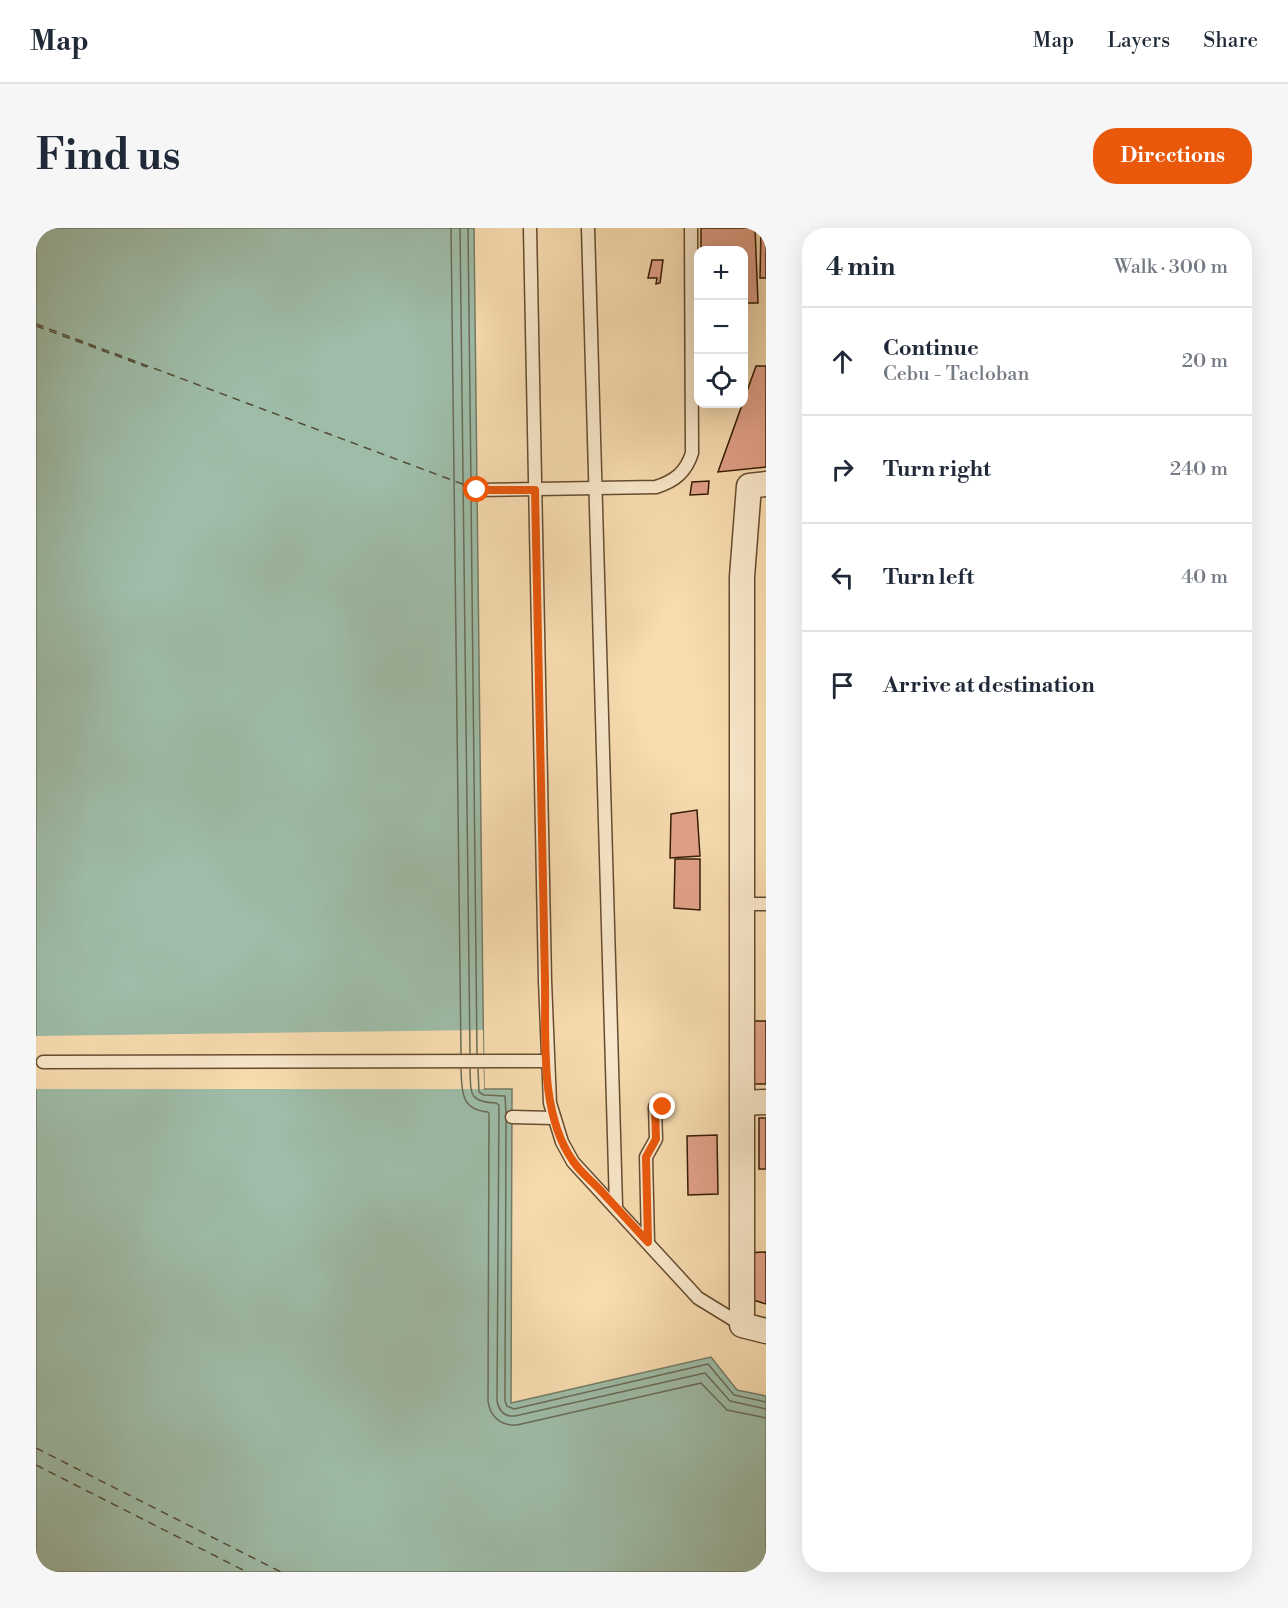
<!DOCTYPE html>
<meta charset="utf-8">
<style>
:root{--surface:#fff;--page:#f6f6f7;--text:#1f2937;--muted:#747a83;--line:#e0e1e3;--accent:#ea580c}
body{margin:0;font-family:"Libre Bodoni",serif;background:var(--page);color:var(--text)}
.controls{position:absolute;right:18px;top:18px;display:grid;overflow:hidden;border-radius:12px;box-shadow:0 6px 24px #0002}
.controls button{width:54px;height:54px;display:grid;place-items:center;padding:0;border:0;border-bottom:2px solid var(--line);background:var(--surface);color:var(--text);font:30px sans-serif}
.stop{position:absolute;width:18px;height:18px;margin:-14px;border:4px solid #ea580c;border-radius:50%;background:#fff}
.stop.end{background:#ea580c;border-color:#fff;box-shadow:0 2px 6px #0008}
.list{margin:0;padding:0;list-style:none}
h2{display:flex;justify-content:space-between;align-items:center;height:78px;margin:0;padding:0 24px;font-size:26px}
h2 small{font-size:20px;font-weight:400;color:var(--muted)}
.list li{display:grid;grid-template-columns:39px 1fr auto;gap:18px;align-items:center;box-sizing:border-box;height:108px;padding:0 24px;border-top:2px solid var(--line)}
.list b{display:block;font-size:22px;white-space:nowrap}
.list p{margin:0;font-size:20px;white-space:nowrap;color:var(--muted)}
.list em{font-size:20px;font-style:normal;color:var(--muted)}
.icon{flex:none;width:33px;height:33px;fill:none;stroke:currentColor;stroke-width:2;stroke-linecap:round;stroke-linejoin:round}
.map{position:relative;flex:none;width:730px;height:1344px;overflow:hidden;border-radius:24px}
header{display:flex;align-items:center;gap:36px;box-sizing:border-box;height:84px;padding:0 30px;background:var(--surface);border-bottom:2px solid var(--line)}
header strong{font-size:28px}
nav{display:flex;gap:33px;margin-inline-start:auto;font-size:21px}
.intro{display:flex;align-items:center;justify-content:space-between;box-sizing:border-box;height:144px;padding:0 36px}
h1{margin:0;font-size:42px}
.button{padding:15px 27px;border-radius:24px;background:var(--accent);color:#fff;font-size:21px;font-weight:700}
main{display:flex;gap:36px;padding:0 36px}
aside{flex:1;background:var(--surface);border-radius:24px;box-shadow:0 6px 24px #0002}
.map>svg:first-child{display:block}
.water{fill:#9ebca8;stroke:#747c66;stroke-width:1.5}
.pier{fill:#f8ddb1}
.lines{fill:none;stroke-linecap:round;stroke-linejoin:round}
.shore{stroke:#6a6c56;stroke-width:1.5}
.ferry{stroke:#544c35;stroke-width:1.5;stroke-dasharray:8 6;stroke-linecap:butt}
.building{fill:#e2a289;stroke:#351c04;stroke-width:1.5}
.lane-casing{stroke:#664c2f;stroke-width:15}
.street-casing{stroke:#664c2f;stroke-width:27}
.lane{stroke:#fae9cc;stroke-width:12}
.street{stroke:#fae9cc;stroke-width:24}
.route{stroke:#ea580c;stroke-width:8}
</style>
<header>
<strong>Map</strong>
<nav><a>Map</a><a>Layers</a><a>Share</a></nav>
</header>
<div class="intro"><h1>Find us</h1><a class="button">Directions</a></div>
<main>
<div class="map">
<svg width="730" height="1344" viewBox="0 0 730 1344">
<rect width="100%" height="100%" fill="#f8ddb1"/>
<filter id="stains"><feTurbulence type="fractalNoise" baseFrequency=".00333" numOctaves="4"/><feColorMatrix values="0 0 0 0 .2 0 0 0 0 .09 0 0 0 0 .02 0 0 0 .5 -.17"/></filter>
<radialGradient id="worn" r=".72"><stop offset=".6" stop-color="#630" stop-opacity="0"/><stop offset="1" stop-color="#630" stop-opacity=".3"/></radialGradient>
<path class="water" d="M 0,0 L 438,0 L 448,861 L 476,861 L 475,1175 L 675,1129 L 701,1162 L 730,1168 L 730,1344 L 0,1344 Z"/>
<path class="pier" d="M 447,802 L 448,861 L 0,861 L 0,808 Z"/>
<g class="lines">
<g class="shore">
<path d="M 415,0 L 425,826"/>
<path d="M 424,0 L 434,826"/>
<path d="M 432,0 L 435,258"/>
<path d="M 435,266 L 441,826"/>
<path d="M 425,841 C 426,863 424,881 452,884 L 453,886 L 452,1173 C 454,1189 465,1198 481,1197 L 665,1155 L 691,1182 L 730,1190"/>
<path d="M 434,841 C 435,865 432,874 460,875 L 463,877 L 461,1173 C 463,1183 469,1189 479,1188 L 669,1145 L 694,1173 L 730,1181"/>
<path d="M 442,841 L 443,864 L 448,867 L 469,868 L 470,885"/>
<path d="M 470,893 L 469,1173 L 471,1178 L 478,1181 L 672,1136 L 698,1167 L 730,1174"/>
</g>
<g class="ferry">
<path d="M 0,96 L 437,260"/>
<path d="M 0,98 L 111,139"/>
<path d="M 0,1220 L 245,1344"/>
<path d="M 0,1237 L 211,1344"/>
</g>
</g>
<g class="building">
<path d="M 665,0 L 719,0 L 722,75 L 708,75 L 708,22 L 665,22 Z"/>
<path d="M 725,0 L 730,3 L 730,50 L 724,50 Z"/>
<path d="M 616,32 L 627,32 L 624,55 L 620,56 L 621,50 L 612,50 Z"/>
<path d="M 708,98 L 711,98 L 708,133 Z"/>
<path d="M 720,138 L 730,138 L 730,239 L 682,244 Z"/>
<path d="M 673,253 L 672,266 L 654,267 L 656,254 Z"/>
<path d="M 661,582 L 664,628 L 634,630 L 635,586 Z"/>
<path d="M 639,631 L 664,631 L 664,682 L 638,680 Z"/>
<path d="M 713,793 L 730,793 L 730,856 L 714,856 Z"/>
<rect x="723" y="890" width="7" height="51"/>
<path d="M 681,907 L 682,966 L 652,967 L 651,908 Z"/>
<path d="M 730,1024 L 730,1076 L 714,1071 L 710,1025 Z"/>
</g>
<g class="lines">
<defs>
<g id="lane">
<path d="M 494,0 L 509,753 L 514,875 L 526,914 L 537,934 L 662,1070 L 706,1097"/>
<path d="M 552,0 L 580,978"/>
<path d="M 441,262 L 620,259 C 639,253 650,244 656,225 L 655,0"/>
<path d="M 707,676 L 730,676"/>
<path d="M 7,834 L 511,833"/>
<path d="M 476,889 L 518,890"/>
<path d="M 612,1014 L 610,929 L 620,911 L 619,879 L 627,879"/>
</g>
<g id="street">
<path d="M 730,256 L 713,258 L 706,349 L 706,1097 L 730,1103"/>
<path d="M 707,875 L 730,874"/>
</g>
</defs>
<use href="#lane" class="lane-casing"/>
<use href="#street" class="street-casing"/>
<use href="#lane" class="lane"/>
<use href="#street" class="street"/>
</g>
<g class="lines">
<path class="route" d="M 441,262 L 499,262 L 509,753 C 510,809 503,885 537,933 C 544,944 556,953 565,963 C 581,980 596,997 612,1014 L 610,929 L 620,911 L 619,879 L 627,879"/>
</g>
<rect width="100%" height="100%" filter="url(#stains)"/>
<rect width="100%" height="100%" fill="url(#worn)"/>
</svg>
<div class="controls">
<button>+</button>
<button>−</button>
<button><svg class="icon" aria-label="locate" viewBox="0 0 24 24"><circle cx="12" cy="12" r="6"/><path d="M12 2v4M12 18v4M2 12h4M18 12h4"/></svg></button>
</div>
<div class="stop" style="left:441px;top:262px"></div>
<div class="stop end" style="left:627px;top:879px"></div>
</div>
<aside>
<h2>4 min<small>Walk · 300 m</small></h2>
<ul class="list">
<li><svg class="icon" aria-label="ahead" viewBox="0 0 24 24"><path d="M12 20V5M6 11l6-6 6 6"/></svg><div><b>Continue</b><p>Cebu - Tacloban</p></div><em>20 m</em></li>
<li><svg class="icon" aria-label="right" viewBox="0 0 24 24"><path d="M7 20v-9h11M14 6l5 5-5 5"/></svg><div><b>Turn right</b></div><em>240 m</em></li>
<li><svg class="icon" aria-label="left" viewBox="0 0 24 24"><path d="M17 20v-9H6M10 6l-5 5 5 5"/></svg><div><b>Turn left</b></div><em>40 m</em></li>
<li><svg class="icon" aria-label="arrive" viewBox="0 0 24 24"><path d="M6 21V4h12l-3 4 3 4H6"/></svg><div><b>Arrive at destination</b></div></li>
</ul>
</aside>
</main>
